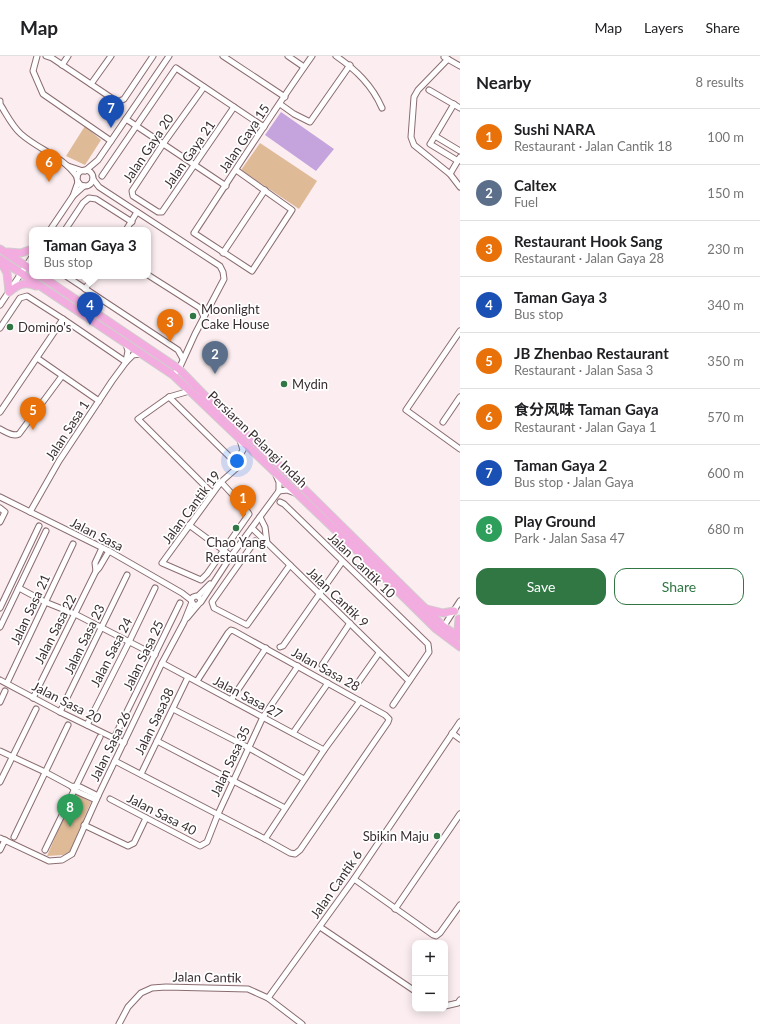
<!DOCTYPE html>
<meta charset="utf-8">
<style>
:root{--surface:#fff;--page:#f2f2f2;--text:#202124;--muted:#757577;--line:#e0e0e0;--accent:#307744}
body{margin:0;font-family:Lato,"Noto Sans SC",sans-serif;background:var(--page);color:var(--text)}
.controls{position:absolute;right:12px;bottom:12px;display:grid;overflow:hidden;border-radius:8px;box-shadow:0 2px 10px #0003}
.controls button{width:36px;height:36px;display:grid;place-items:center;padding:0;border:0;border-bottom:1px solid var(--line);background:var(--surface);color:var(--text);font:20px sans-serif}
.you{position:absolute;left:237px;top:405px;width:14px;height:14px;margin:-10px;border:3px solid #fff;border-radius:50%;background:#1a73e8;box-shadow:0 0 0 6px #1a73e833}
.badge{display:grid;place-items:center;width:26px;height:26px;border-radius:50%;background:var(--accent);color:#fff;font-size:13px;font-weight:700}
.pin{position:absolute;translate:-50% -33px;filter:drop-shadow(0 1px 2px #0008)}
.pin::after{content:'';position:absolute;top:21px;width:14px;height:12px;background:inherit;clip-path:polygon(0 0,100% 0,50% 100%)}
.popup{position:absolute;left:29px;top:171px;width:122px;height:52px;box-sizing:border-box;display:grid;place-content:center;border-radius:8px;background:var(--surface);filter:drop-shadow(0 1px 3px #0005);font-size:13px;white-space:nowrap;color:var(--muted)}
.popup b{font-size:15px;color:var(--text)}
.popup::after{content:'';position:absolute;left:50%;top:100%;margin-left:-8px;border:8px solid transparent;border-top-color:var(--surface)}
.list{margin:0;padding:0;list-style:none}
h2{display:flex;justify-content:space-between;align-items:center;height:52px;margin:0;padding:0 16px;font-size:17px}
h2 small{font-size:13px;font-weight:400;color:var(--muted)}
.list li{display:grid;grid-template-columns:26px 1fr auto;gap:12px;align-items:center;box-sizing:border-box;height:56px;padding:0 16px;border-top:1px solid var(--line)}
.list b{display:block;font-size:15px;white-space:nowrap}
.list p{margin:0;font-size:13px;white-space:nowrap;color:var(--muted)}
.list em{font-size:13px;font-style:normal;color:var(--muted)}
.actions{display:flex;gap:8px;padding:12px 16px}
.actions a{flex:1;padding:9px 0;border:1px solid var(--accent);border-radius:12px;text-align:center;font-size:14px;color:var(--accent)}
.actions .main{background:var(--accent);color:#fff}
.map{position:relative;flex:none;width:460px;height:968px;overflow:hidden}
header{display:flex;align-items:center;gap:24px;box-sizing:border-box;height:56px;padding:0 20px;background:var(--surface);border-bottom:1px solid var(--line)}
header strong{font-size:19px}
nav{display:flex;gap:22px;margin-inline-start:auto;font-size:14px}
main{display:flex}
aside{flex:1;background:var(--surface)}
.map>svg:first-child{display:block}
.green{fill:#dfba97}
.water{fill:#c5a4dd}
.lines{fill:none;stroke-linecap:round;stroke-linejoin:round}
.minor-casing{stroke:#8a6d71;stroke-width:7}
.major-casing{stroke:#d0cdcd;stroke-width:9}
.minor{stroke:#fff;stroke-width:5}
.major{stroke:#f3acdf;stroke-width:7}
.poi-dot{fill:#307744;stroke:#fff;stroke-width:1.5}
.labels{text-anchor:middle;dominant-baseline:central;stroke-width:3.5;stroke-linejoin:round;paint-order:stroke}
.street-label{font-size:13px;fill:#3a2e30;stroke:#fff}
.poi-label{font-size:13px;fill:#3a2e30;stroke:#fff;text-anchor:start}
</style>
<header>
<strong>Map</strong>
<nav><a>Map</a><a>Layers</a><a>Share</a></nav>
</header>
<main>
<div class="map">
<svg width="460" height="968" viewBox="0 0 460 968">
<rect width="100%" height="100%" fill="#fceef0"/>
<g class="green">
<path d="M 85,70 L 101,84 L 85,109 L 66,100 Z"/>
<path d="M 260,87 L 317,125 L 299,153 L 241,114 Z"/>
<path d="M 74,737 L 91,746 L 69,797 L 63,799 L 47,800 Z"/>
</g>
<path class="water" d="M 281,56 L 334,93 L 316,115 L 265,79 Z"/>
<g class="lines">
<defs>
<g id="minor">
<path d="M 37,0 L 33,15 L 43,38 L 111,85"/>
<path d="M 46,0 L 52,2 L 116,45 L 120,45 L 124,43 L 153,0"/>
<path d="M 223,0 L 285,41"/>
<path d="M 288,0 L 304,11"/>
<path d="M 336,0 C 356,14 372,29 382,52"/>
<path d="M 444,1 L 460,10"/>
<path d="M 448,3 L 418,34 L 414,41 L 411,81 L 414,89 L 450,118 L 460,131"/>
<path d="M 62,9 L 68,0"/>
<path d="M 91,28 L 111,0"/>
<path d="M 204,31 L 163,88 L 132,135 L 133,140 L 158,156 L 162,156 L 234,51"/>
<path d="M 429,34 L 460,52"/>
<path d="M 0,45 L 0,48 C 7,59 12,70 21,78 C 39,94 64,101 77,121"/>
<path d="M 280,48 L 294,58 L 310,66 L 350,9"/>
<path d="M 126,63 L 226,130"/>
<path d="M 435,80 L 454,48"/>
<path d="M 458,105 L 430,88 L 435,80 L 460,95"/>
<path d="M 68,110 L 83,115"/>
<path d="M 236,114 L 292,154 L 252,215 L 194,177 C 233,118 271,58 312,0"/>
<circle cx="85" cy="122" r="8"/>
<path d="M 85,115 L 98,104 L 169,0"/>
<path d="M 450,118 L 460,101"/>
<path d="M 102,120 L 176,12 L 264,71"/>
<path d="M 93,123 L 99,131 L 220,210 L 223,216 L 224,223 L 195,278 L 179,313 L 173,319"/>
<path d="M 73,140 L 84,130"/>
<path d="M 50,174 L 73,140 L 78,126"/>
<path d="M 65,174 L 83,147 L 89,142 L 96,143 L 132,166"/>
<path d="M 126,174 L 137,156"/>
<path d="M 223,197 L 265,134"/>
<path d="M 148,219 L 200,252 L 204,261"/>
<path d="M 66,220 L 178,294 L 183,303"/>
<path d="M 85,233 L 94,220"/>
<path d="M 0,249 L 32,201"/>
<path d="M 0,272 L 20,242 L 27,240 L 63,263 L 126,306"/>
<path d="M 460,275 L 406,354 L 460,393"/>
<path d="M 126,288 L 128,295 L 126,305"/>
<path d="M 37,302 L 99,345"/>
<path d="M 188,334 L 186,336 L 169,341 L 138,363 L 212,437"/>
<path d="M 169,341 L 239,410 L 221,426 L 162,507 L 201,524 L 207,518 L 249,458 L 245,452 L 221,426"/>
<path d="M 0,356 L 63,263"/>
<path d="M 443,366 L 460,341"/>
<path d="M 0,373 C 6,376 13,381 19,378 L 62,320"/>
<path d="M 236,406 L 243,394 L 240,384"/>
<path d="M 279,435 L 287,434 L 295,437"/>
<path d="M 0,441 L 109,495 L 182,537 L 191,544 L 193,549 L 198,549 L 201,545 L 199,541 L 196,540 L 193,541 L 191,544"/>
<path d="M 280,446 L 284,448 L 428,588 L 429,596 L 393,649"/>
<path d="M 0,452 L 5,456 L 0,466"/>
<path d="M 30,456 L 59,405 L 112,325 L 126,306 L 133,299 L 140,298"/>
<path d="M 260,461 L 265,471 L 267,487"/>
<path d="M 189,469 L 231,500"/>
<path d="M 252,472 L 409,625"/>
<path d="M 255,485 L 212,546 L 214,552 L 247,569 L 290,509"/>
<path d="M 96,515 L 95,507 L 102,492"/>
<path d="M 19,532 L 45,546 L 75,558 L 155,599"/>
<path d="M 198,540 L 210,528"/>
<path d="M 201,546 L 231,500 L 279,435 L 279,426 L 276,419"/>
<path d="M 0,552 L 39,470"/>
<path d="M 187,562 L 197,550"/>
<path d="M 0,571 L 46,475"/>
<path d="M 442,573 L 460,545"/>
<path d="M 280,591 L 283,590 L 342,506"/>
<path d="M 162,607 L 324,694"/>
<path d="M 322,609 L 350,567"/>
<path d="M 0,624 L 60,656 L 124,687"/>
<path d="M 7,627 L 73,488"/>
<path d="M 355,631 L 379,597"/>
<path d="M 33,642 L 96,515 L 99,512 L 109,495"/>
<path d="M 231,644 L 266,592"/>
<path d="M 0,646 L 5,635"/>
<path d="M 173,653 L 249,692 L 304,723"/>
<path d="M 60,656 L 127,519"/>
<path d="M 87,669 L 129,586 L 155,532"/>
<path d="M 293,677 L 328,627"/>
<path d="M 452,677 L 460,683"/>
<path d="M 114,682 L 180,547"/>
<path d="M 157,685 L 285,752"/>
<path d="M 0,695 L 45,716 L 71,730 L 80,731 L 98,740"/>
<path d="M 115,705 L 265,783 L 290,797 L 295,798 L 300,794 L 388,666 L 389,663 L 385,659 L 234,575 L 231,574 L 228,577 L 197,625"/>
<path d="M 141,718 L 188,621"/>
<path d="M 0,726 L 36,653"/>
<path d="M 72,731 L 76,735 L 96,744"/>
<path d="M 110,743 L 200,790 L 207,786 L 218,758 L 263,661 L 298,610"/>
<path d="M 84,769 L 128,790 L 134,787 L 146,762"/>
<path d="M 14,781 L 68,669"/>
<path d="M 0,782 L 49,805 L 62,804 L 72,798 L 98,740 L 162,607 L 184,566 L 192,546"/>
<path d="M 265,783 L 324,694 L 360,645"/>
<path d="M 0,794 L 5,784"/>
<path d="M 45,794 L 100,681"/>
<path d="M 354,823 L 433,879 L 436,880 L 440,877 L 460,849"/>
<path d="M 395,853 L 460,758"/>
<path d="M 320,871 L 415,935"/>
<path d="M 268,942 L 354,823 L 460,666"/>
<path d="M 445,950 L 458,947 L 460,944"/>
<path d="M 119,968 L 128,951 L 141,937 L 152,932 L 166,931 L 248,933 L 268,942 L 302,968"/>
</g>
<g id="major">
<path d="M 0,193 L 32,214"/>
<path d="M 8,196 L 21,197 L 32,193"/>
<path d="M 0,203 L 173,319 L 353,491 L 436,573 L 460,591"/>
<path d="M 0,204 L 7,217 L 9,236"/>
<path d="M 41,220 L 179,313 L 208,343 L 297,426 L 443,570 L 460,582"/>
<path d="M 9,236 C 18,229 24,225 36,230"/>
<path d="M 427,553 L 443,557 L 454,555"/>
<path d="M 459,563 L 458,573 L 460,578"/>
</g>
</defs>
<use href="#minor" class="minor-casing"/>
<use href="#major" class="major-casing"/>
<use href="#minor" class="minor"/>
<use href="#major" class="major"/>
</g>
<g class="poi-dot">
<circle cx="193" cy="260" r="4"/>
<circle cx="10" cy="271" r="4"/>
<circle cx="284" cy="328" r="4"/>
<circle cx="236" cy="472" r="4"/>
<circle cx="437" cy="780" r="4"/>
</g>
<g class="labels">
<g class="street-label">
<text transform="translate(244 82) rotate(-56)">Jalan Gaya 15</text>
<text transform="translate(148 92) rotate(-56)">Jalan Gaya 20</text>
<text transform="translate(189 98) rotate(-55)">Jalan Gaya 21</text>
<text transform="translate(67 374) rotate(-57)">Jalan Sasa 1</text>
<text transform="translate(258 383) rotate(44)">Persiaran Pelangi Indah</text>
<text transform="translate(191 451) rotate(-53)">Jalan Cantik 19</text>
<text transform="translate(97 478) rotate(27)">Jalan Sasa</text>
<text transform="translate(362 509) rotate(44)">Jalan Cantik 10</text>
<text transform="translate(338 541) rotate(44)">Jalan Cantik 9</text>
<text transform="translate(30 553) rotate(-65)">Jalan Sasa 21</text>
<text transform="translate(55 573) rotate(-63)">Jalan Sasa 22</text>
<text transform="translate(84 583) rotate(-64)">Jalan Sasa 23</text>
<text transform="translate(111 596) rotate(-63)">Jalan Sasa 24</text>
<text transform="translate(143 599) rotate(-64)">Jalan Sasa 25</text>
<text transform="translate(326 613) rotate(29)">Jalan Sasa 28</text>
<text transform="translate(248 641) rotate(28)">Jalan Sasa 27</text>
<text transform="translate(67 646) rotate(27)">Jalan Sasa 20</text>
<text transform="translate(154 665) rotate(-64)">Jalan Sasa38</text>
<text transform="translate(110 690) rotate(-64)">Jalan Sasa 26</text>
<text transform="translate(230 705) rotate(-65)">Jalan Sasa 35</text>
<text transform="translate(162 758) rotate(27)">Jalan Sasa 40</text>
<text transform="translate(336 828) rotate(-55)">Jalan Cantik 6</text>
<text transform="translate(207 921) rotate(1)">Jalan Cantik</text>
</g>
<g class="poi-label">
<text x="201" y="253">Moonlight<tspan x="201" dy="15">Cake House</tspan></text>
<text x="18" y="271">Domino's</text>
<text x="292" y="328">Mydin</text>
<text x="236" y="486" text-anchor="middle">Chao Yang<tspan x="236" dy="15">Restaurant</tspan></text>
<text x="429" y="780" text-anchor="end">Sbikin Maju</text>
</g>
</g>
</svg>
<div class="controls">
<button>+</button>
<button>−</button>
</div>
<div class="you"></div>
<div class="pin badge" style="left:243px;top:462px;background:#e8710a">1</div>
<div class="pin badge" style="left:215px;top:318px;background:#5c6f8a">2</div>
<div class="pin badge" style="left:170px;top:286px;background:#e8710a">3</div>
<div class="pin badge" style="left:90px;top:269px;background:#1a4fb4">4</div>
<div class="popup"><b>Taman Gaya 3</b>Bus stop</div>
<div class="pin badge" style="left:33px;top:374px;background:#e8710a">5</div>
<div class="pin badge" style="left:49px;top:126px;background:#e8710a">6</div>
<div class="pin badge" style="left:111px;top:72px;background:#1a4fb4">7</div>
<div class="pin badge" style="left:70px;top:771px;background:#2e9e5b">8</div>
</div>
<aside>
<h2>Nearby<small>8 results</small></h2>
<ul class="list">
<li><span class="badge" style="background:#e8710a">1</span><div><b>Sushi NARA</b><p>Restaurant · Jalan Cantik 18</p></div><em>100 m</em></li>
<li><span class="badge" style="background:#5c6f8a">2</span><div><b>Caltex</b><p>Fuel</p></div><em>150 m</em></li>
<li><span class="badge" style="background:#e8710a">3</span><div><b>Restaurant Hook Sang</b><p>Restaurant · Jalan Gaya 28</p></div><em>230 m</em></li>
<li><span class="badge" style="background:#1a4fb4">4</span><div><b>Taman Gaya 3</b><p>Bus stop</p></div><em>340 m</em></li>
<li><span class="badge" style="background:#e8710a">5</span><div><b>JB Zhenbao Restaurant</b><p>Restaurant · Jalan Sasa 3</p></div><em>350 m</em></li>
<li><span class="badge" style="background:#e8710a">6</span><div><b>食分风味 Taman Gaya</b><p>Restaurant · Jalan Gaya 1</p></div><em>570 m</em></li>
<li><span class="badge" style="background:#1a4fb4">7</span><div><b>Taman Gaya 2</b><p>Bus stop · Jalan Gaya</p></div><em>600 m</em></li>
<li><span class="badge" style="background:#2e9e5b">8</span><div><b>Play Ground</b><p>Park · Jalan Sasa 47</p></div><em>680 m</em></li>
</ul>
<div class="actions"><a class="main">Save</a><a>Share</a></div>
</aside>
</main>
